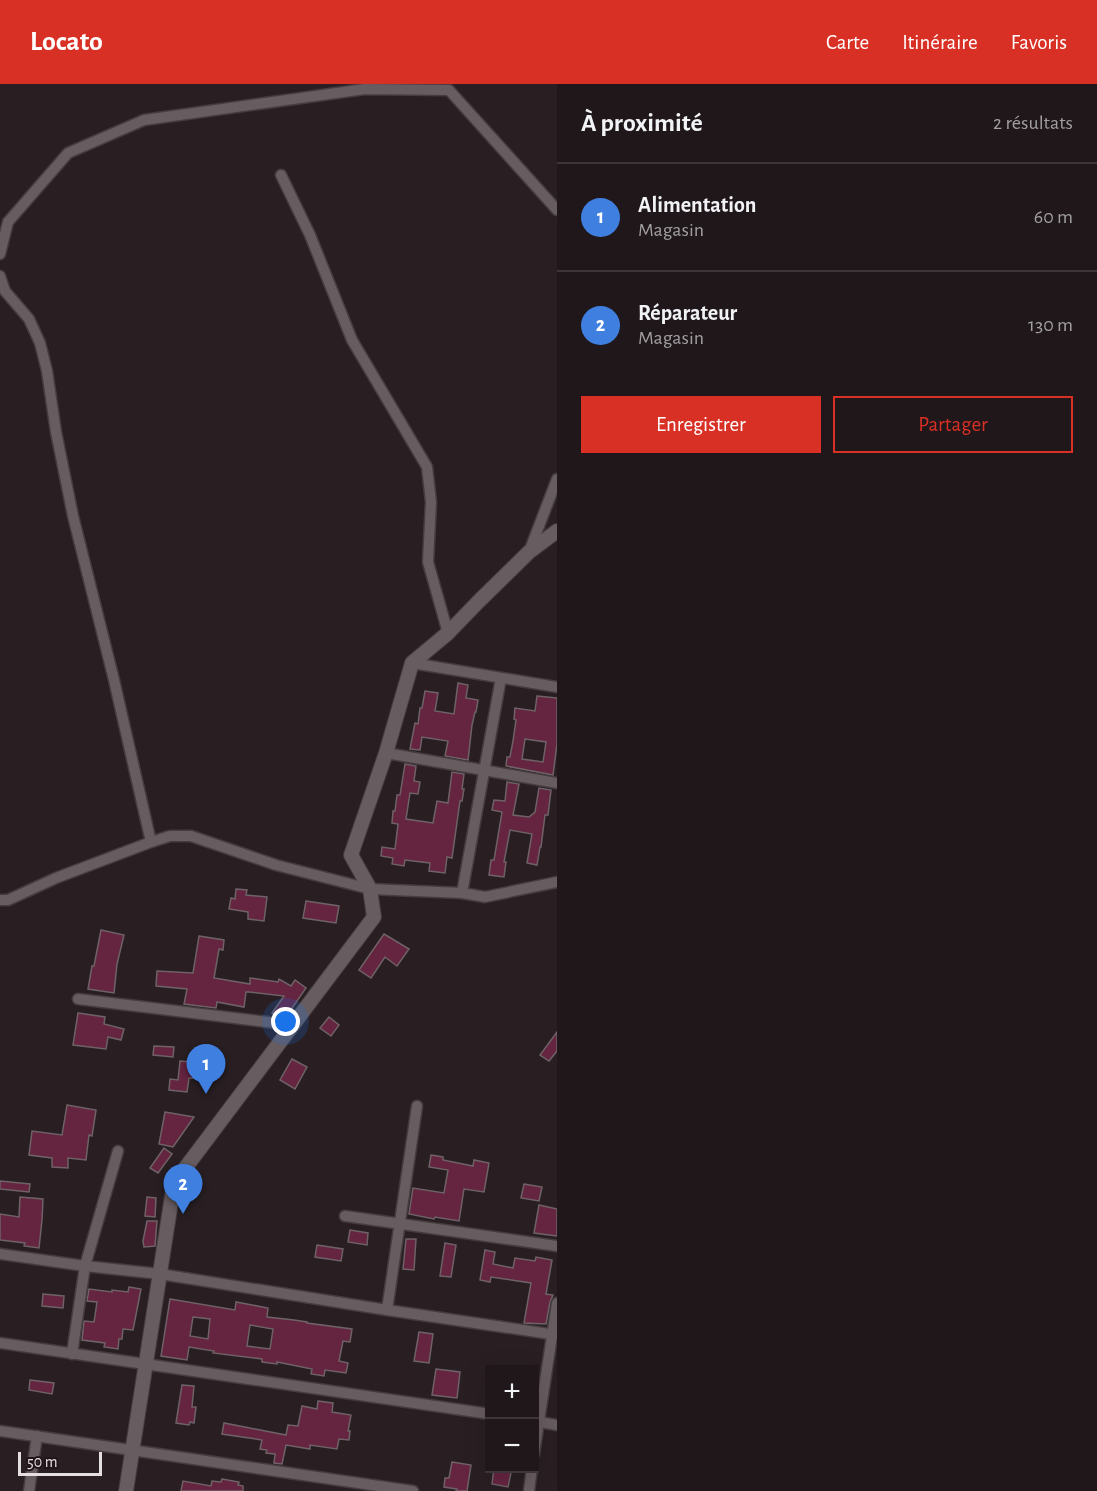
<!DOCTYPE html>
<html lang="fr">
<meta charset="utf-8">
<style>
:root{--surface:#1f171a;--page:#272023;--text:#f1f3f6;--muted:#a19fa2;--line:#3c3639;--accent:#d93025}
body{margin:0;font-family:"Alegreya Sans",sans-serif;background:var(--page);color:var(--text)}
.controls{position:absolute;right:18px;bottom:18px;display:grid;overflow:hidden;border-radius:0px;box-shadow:0 6px 24px #0002}
.controls button{width:54px;height:54px;display:grid;place-items:center;padding:0;border:0;border-bottom:2px solid var(--line);background:var(--surface);color:var(--text);font:30px sans-serif}
.scale{position:absolute;left:18px;bottom:15px;width:84px;box-sizing:border-box;padding-left:6px;border:3px solid #e6dfe1;border-top:0;font-size:16px;line-height:21px;white-space:nowrap;color:#e6dfe1;-webkit-text-stroke:4px #201619;paint-order:stroke}
.you{position:absolute;left:286px;top:938px;width:21px;height:21px;margin:-15px;border:4px solid #fff;border-radius:50%;background:#1a73e8;box-shadow:0 0 0 9px #1a73e833}
.badge{display:grid;place-items:center;width:39px;height:39px;border-radius:50%;background:var(--accent);color:#fff;font-size:20px;font-weight:700}
.pin{position:absolute;translate:-50% -50px;filter:drop-shadow(0 2px 3px #0008)}
.pin::after{content:'';position:absolute;top:32px;width:21px;height:18px;background:inherit;clip-path:polygon(0 0,100% 0,50% 100%)}
.list{margin:0;padding:0;list-style:none}
h2{display:flex;justify-content:space-between;align-items:center;height:78px;margin:0;padding:0 24px;font-size:26px}
h2 small{font-size:20px;font-weight:400;color:var(--muted)}
.list li{display:grid;grid-template-columns:39px 1fr auto;gap:18px;align-items:center;box-sizing:border-box;height:108px;padding:0 24px;border-top:2px solid var(--line)}
.list b{display:block;font-size:22px;white-space:nowrap}
.list p{margin:0;font-size:20px;white-space:nowrap;color:var(--muted)}
.list em{font-size:20px;font-style:normal;color:var(--muted)}
.actions{display:flex;gap:12px;padding:18px 24px}
.actions a{flex:1;padding:14px 0;border:2px solid var(--accent);border-radius:0px;text-align:center;font-size:21px;color:var(--accent)}
.actions .main{background:var(--accent);color:#fff}
.map{position:relative;flex:none;width:557px;height:1407px;overflow:hidden}
header{display:flex;align-items:center;gap:36px;box-sizing:border-box;height:84px;padding:0 30px;background:var(--accent);color:#fff}
header strong{font-size:28px}
nav{display:flex;gap:33px;margin-inline-start:auto;font-size:21px}
main{display:flex}
aside{flex:1;background:var(--surface)}
.map>svg:first-child{display:block}
.building{fill:#652440;stroke:#6e6266;stroke-width:1.5;fill-rule:evenodd}
.lines{fill:none;stroke-linecap:round;stroke-linejoin:round}
.minor-casing{stroke:#453c3f;stroke-width:13}
.tertiary-casing{stroke:#453c3f;stroke-width:16}
.minor{stroke:#675c5f;stroke-width:10}
.tertiary{stroke:#675c5f;stroke-width:14}
</style>
<header>
<strong>Locato</strong>
<nav><a>Carte</a><a>Itinéraire</a><a>Favoris</a></nav>
</header>
<main>
<div class="map">
<svg width="557" height="1407" viewBox="0 0 557 1407">
<rect width="100%" height="100%" fill="#291f23"/>
<g class="building">
<path d="M 458,599 L 468,601 L 466,614 L 478,616 L 476,628 L 475,628 L 472,641 L 468,676 L 445,672 L 448,657 L 422,653 L 420,666 L 410,665 L 415,639 L 418,640 L 420,624 L 422,624 L 425,607 L 438,609 L 435,627 L 454,630 Z"/>
<path d="M 537,612 L 557,614 L 557,660 L 553,691 L 506,682 L 507,673 L 510,673 L 513,657 L 516,636 L 514,635 L 515,624 L 535,627 ZM 525,655 L 546,658 L 543,678 L 522,675 Z"/>
<path d="M 405,680 L 416,682 L 414,697 L 420,698 L 418,710 L 410,709 L 406,735 L 433,739 L 437,717 L 448,719 L 452,688 L 464,690 L 462,705 L 464,705 L 462,717 L 460,717 L 452,774 L 447,773 L 445,789 L 429,787 L 430,779 L 405,776 L 404,782 L 392,780 L 393,774 L 381,772 L 382,763 L 395,765 L 398,740 L 392,739 L 393,727 L 395,727 L 397,711 L 400,711 Z"/>
<path d="M 507,698 L 519,700 L 513,731 L 529,733 L 535,728 L 539,704 L 551,706 L 548,731 L 545,731 L 541,763 L 540,763 L 537,781 L 527,779 L 532,750 L 510,746 L 504,778 L 506,778 L 504,793 L 489,791 L 491,776 L 494,776 L 502,728 L 492,726 L 494,716 L 505,717 Z"/>
<path d="M 236,805 L 247,806 L 246,811 L 267,813 L 264,837 L 248,835 L 248,828 L 229,825 L 231,814 L 235,815 Z"/>
<path d="M 306,817 L 339,822 L 336,839 L 303,834 Z"/>
<path d="M 101,846 L 124,851 L 117,880 L 114,909 L 88,905 L 92,882 L 94,882 Z"/>
<path d="M 384,850 L 409,865 L 397,882 L 385,873 L 371,894 L 359,886 Z"/>
<path d="M 199,852 L 224,856 L 223,866 L 219,865 L 214,894 L 250,900 L 250,894 L 278,898 L 279,895 L 291,902 L 295,896 L 306,904 L 286,933 L 275,931 L 272,929 L 284,912 L 249,908 L 246,908 L 244,923 L 217,918 L 216,924 L 184,920 L 187,905 L 156,902 L 157,887 L 193,889 Z"/>
<path d="M 78,929 L 105,933 L 104,940 L 124,945 L 121,956 L 108,953 L 106,965 L 73,961 Z"/>
<path d="M 329,933 L 339,941 L 331,952 L 320,944 Z"/>
<path d="M 557,948 L 557,967 L 549,977 L 540,971 Z"/>
<path d="M 154,962 L 174,963 L 173,973 L 153,971 Z"/>
<path d="M 292,975 L 307,983 L 295,1005 L 280,996 Z"/>
<path d="M 180,977 L 203,979 L 202,995 L 189,994 L 187,1008 L 169,1006 L 170,995 L 178,996 Z"/>
<path d="M 67,1021 L 96,1026 L 92,1052 L 89,1051 L 86,1076 L 68,1074 L 68,1084 L 52,1083 L 52,1074 L 29,1071 L 32,1047 L 62,1051 Z"/>
<path d="M 165,1028 L 194,1033 L 173,1063 L 159,1060 Z"/>
<path d="M 164,1064 L 172,1070 L 158,1089 L 150,1084 Z"/>
<path d="M 431,1071 L 443,1073 L 443,1076 L 473,1082 L 474,1076 L 489,1079 L 484,1108 L 464,1105 L 459,1137 L 435,1133 L 434,1135 L 409,1130 L 413,1104 L 444,1109 L 448,1086 L 429,1083 Z"/>
<path d="M 0,1097 L 30,1100 L 29,1108 L 0,1105 Z"/>
<path d="M 524,1100 L 542,1103 L 539,1117 L 521,1114 Z"/>
<path d="M 20,1113 L 43,1115 L 42,1136 L 39,1164 L 24,1162 L 25,1159 L 0,1156 L 0,1130 L 19,1133 Z"/>
<path d="M 147,1113 L 156,1114 L 155,1133 L 145,1132 Z"/>
<path d="M 539,1121 L 557,1125 L 557,1152 L 534,1149 Z"/>
<path d="M 147,1137 L 157,1137 L 155,1162 L 144,1163 L 143,1157 Z"/>
<path d="M 350,1146 L 368,1149 L 367,1161 L 348,1158 Z"/>
<path d="M 406,1155 L 416,1155 L 414,1186 L 403,1185 Z"/>
<path d="M 445,1159 L 456,1161 L 451,1193 L 440,1192 Z"/>
<path d="M 317,1161 L 343,1165 L 341,1177 L 315,1173 Z"/>
<path d="M 485,1166 L 495,1168 L 493,1180 L 513,1184 L 515,1174 L 535,1177 L 536,1173 L 552,1176 L 546,1210 L 553,1211 L 550,1218 L 546,1240 L 524,1239 L 531,1199 L 491,1193 L 490,1198 L 480,1196 Z"/>
<path d="M 129,1203 L 141,1205 L 133,1246 L 123,1245 L 122,1255 L 119,1255 L 118,1265 L 104,1263 L 105,1259 L 82,1256 L 84,1237 L 94,1238 L 97,1218 L 87,1217 L 89,1205 L 112,1208 L 112,1206 L 128,1208 Z"/>
<path d="M 43,1210 L 64,1212 L 63,1224 L 42,1222 Z"/>
<path d="M 170,1215 L 235,1226 L 236,1218 L 268,1224 L 267,1233 L 294,1236 L 307,1238 L 307,1239 L 352,1245 L 350,1258 L 343,1257 L 339,1277 L 348,1279 L 346,1289 L 325,1286 L 324,1292 L 311,1290 L 312,1285 L 277,1278 L 277,1280 L 262,1278 L 262,1275 L 213,1269 L 214,1267 L 189,1263 L 187,1276 L 161,1272 ZM 193,1233 L 210,1235 L 208,1255 L 190,1252 ZM 250,1241 L 273,1245 L 270,1265 L 247,1262 Z"/>
<path d="M 419,1248 L 433,1250 L 429,1279 L 414,1277 Z"/>
<path d="M 436,1285 L 460,1288 L 457,1314 L 432,1311 Z"/>
<path d="M 30,1296 L 54,1299 L 52,1310 L 29,1306 Z"/>
<path d="M 182,1301 L 194,1302 L 192,1323 L 196,1323 L 194,1339 L 190,1338 L 189,1341 L 176,1339 Z"/>
<path d="M 318,1317 L 333,1319 L 332,1328 L 351,1331 L 348,1347 L 350,1347 L 349,1356 L 339,1355 L 337,1365 L 310,1361 L 310,1365 L 286,1361 L 282,1380 L 274,1379 L 275,1370 L 266,1369 L 267,1366 L 260,1365 L 262,1356 L 222,1350 L 224,1339 L 286,1351 L 288,1341 L 298,1342 L 302,1322 L 317,1325 Z"/>
<path d="M 452,1378 L 471,1381 L 467,1407 L 456,1407 L 457,1405 L 444,1403 L 445,1394 L 449,1394 Z"/>
<path d="M 494,1384 L 512,1384 L 508,1403 L 492,1400 Z"/>
<path d="M 222,1395 L 239,1398 L 238,1401 L 243,1402 L 243,1407 L 181,1407 L 183,1397 L 211,1402 L 212,1397 L 221,1398 Z"/>
</g>
<g class="lines">
<defs>
<g id="minor">
<path d="M 281,91 L 310,151 L 352,256 L 427,383 L 431,418 L 428,478 L 448,549"/>
<path d="M 0,170 L 8,138 L 68,69 L 144,36 L 365,5 L 449,6 L 557,126"/>
<path d="M 0,192 L 5,207 L 29,235 L 40,259 L 47,287 L 56,348 L 73,432 L 114,596 L 151,758"/>
<path d="M 529,468 L 557,395"/>
<path d="M 412,579 L 557,603"/>
<path d="M 386,669 L 557,699"/>
<path d="M 462,809 L 501,594"/>
<path d="M 0,816 L 8,816 L 56,794 L 151,758 L 170,752 L 191,752 L 276,781 L 370,805 L 462,809 L 485,813 L 557,798"/>
<path d="M 78,915 L 292,941"/>
<path d="M 345,1132 L 557,1162"/>
<path d="M 0,1170 L 85,1182 L 160,1190 L 387,1226 L 557,1251"/>
<path d="M 387,1226 L 417,1022"/>
<path d="M 0,1259 L 490,1330"/>
<path d="M 72,1270 L 85,1182 L 118,1067"/>
<path d="M 534,1337 L 557,1341"/>
<path d="M 0,1347 L 413,1407"/>
<path d="M 534,1370 L 557,1219"/>
<path d="M 29,1407 L 37,1352"/>
<path d="M 529,1407 L 532,1384"/>
</g>
<path id="tertiary" d="M 126,1407 L 174,1099 L 374,833 L 370,805 L 351,771 L 386,669 L 412,579 L 448,549 L 478,518 L 529,468 L 557,447"/>
</defs>
<use href="#minor" class="minor-casing"/>
<use href="#tertiary" class="tertiary-casing"/>
<use href="#minor" class="minor"/>
<use href="#tertiary" class="tertiary"/>
</g>
</svg>
<div class="controls">
<button>+</button>
<button>−</button>
</div>
<div class="scale">50 m</div>
<div class="you"></div>
<div class="pin badge" style="left:206px;top:1010px;background:#3f7fe0">1</div>
<div class="pin badge" style="left:183px;top:1130px;background:#3f7fe0">2</div>
</div>
<aside>
<h2>À proximité<small>2 résultats</small></h2>
<ul class="list">
<li><span class="badge" style="background:#3f7fe0">1</span><div><b>Alimentation</b><p>Magasin</p></div><em>60 m</em></li>
<li><span class="badge" style="background:#3f7fe0">2</span><div><b>Réparateur</b><p>Magasin</p></div><em>130 m</em></li>
</ul>
<div class="actions"><a class="main">Enregistrer</a><a>Partager</a></div>
</aside>
</main>
